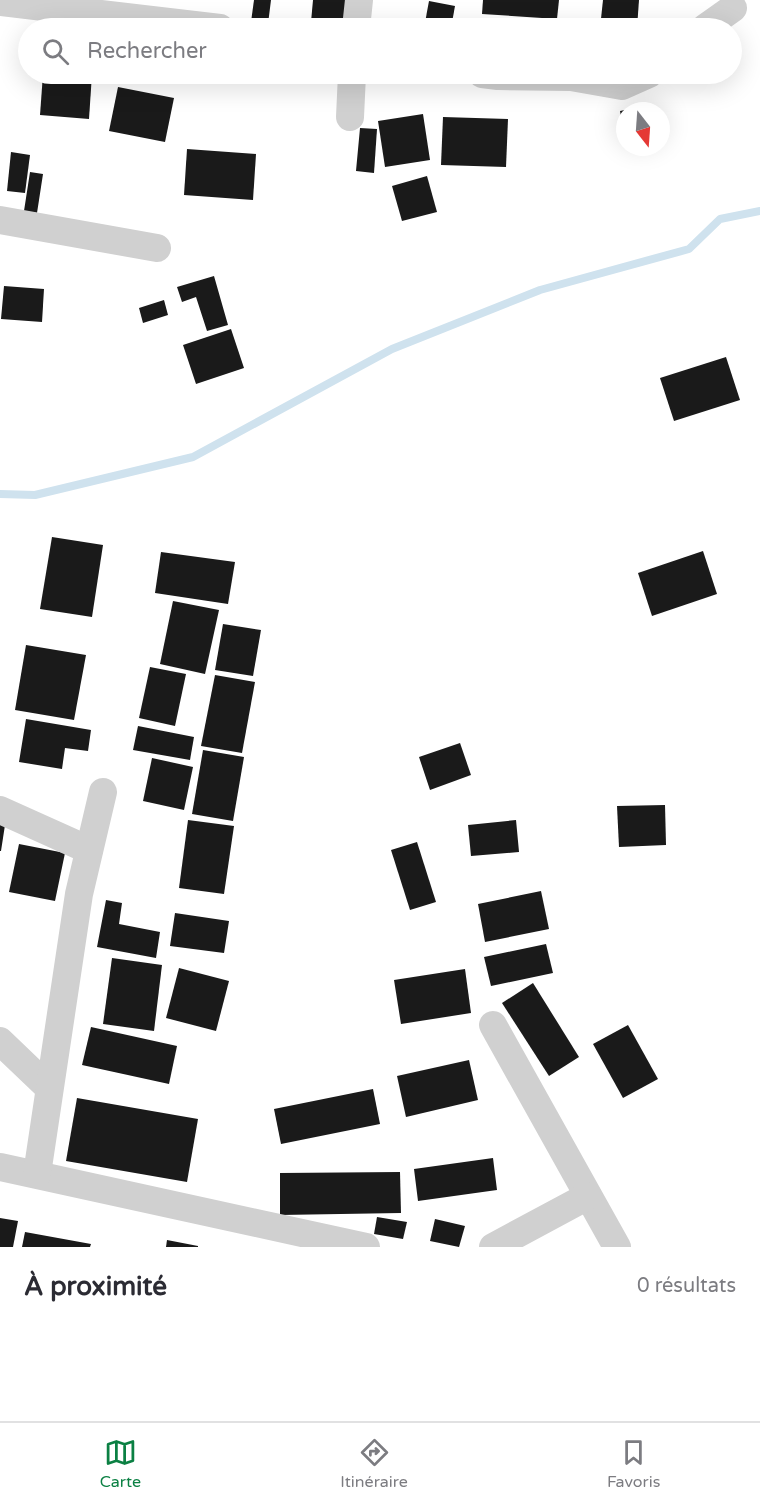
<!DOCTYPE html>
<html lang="fr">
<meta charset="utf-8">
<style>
:root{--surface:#fff;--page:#f7f7f7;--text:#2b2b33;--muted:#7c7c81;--line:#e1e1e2;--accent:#0b8043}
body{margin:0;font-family:"Varela Round",sans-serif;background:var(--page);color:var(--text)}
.compass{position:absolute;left:616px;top:102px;width:54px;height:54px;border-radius:50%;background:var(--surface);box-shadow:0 6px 24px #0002;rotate:163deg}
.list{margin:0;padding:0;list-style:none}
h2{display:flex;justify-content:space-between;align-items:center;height:78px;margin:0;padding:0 24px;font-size:26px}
h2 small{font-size:20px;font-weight:400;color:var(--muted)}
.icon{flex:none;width:33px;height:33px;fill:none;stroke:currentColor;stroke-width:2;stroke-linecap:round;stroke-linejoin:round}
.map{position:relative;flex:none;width:760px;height:1247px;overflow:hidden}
.search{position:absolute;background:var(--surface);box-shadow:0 6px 24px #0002;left:18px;right:18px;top:18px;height:66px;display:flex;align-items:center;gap:15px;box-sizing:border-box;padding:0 21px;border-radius:33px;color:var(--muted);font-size:22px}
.sheet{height:174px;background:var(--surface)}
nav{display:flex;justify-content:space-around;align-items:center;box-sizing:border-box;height:84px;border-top:2px solid var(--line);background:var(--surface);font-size:16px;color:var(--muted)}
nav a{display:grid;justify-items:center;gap:3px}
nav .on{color:var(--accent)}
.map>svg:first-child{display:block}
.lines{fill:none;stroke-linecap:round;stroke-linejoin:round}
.stream{stroke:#cfe2ee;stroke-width:8}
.building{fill:#1a1a1a}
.street{stroke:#d0d0d0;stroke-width:28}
</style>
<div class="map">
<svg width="760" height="1247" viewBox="0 0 760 1247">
<rect width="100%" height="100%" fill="#fff"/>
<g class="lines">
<path class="stream" d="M 0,494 L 35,495 L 193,457 L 392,349 L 540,290 L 689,249 L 720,219 L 760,211"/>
</g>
<g class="building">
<path d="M 254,0 L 271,0 L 268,24 L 251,22 Z"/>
<path d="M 313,0 L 347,0 L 346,24 L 311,22 Z"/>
<path d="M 483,0 L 559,0 L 557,19 L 482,14 Z"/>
<path d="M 603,0 L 639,0 L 637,28 L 600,28 Z"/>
<path d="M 429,1 L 455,6 L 451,28 L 424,28 Z"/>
<path d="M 43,74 L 92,74 L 89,119 L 40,115 Z"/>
<path d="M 118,87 L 174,98 L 165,142 L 109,131 Z"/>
<path d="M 650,106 L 651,111 L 628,111 L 628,110 Z"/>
<path d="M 625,110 L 625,133 L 624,133 L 620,111 Z"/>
<path d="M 423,114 L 430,160 L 385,167 L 378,121 Z"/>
<path d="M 443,117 L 508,119 L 506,167 L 441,165 Z"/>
<path d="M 360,128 L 377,129 L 374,173 L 356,171 Z"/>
<path d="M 187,149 L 256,154 L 253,200 L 184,195 Z"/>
<path d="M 11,152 L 30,155 L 25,193 L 7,191 Z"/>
<path d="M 30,172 L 43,174 L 37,213 L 24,211 Z"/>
<path d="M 427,176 L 437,212 L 402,221 L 392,186 Z"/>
<path d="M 214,276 L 228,325 L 207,331 L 196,297 L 182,302 L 177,287 Z"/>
<path d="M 4,286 L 44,289 L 42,322 L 1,319 Z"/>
<path d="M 164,300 L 168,315 L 143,323 L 139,308 Z"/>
<path d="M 231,329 L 244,368 L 196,384 L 183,345 Z"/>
<path d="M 726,357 L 740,400 L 674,421 L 660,378 Z"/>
<path d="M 52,537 L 103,545 L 92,617 L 40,609 Z"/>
<path d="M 703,551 L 717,594 L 652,616 L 638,573 Z"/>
<path d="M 161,552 L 235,562 L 228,604 L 155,593 Z"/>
<path d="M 173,601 L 219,610 L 205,674 L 160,664 Z"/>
<path d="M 223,624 L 261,630 L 253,676 L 215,670 Z"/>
<path d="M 26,645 L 86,655 L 74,720 L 15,710 Z"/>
<path d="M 150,667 L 186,674 L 175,726 L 139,718 Z"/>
<path d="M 215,675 L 255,682 L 242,753 L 201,746 Z"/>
<path d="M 26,719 L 91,730 L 88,751 L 65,748 L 62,769 L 19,762 Z"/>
<path d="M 138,726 L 194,737 L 190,760 L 133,750 Z"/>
<path d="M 460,743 L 471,775 L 430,790 L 419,757 Z"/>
<path d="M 203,750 L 244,757 L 233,821 L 192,814 Z"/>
<path d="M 152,758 L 193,767 L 184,810 L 143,801 Z"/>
<path d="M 665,805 L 666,845 L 619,847 L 617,806 Z"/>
<path d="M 188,820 L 234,826 L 224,894 L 179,888 Z"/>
<path d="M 516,820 L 519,852 L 471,856 L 468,825 Z"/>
<path d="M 0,825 L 5,825 L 1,851 L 0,851 Z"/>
<path d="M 417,842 L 436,902 L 410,910 L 391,850 Z"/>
<path d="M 19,844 L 65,853 L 55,901 L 9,892 Z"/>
<path d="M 541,891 L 549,929 L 485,942 L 478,904 Z"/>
<path d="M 106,900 L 122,903 L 119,924 L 160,932 L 156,958 L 97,947 Z"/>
<path d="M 175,913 L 229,921 L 224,953 L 170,946 Z"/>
<path d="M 546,944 L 553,973 L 491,986 L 484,957 Z"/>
<path d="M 112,958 L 162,965 L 154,1031 L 103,1024 Z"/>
<path d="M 179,968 L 229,981 L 216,1031 L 166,1018 Z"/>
<path d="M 465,969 L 471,1013 L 401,1024 L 394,980 Z"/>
<path d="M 533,983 L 579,1057 L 549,1076 L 502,1003 Z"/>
<path d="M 628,1025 L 658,1079 L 623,1098 L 593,1044 Z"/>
<path d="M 91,1027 L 177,1046 L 169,1084 L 82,1065 Z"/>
<path d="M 469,1060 L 478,1100 L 406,1117 L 397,1076 Z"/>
<path d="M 373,1089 L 380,1124 L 281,1144 L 274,1109 Z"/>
<path d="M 77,1098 L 198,1119 L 187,1182 L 66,1161 Z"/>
<path d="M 493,1158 L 497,1190 L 418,1201 L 414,1169 Z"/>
<path d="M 400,1172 L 401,1213 L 280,1215 L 280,1173 Z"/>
<path d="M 377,1217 L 407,1222 L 403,1239 L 374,1234 Z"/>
<path d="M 0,1218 L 18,1221 L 13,1247 L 0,1247 Z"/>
<path d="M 435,1219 L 465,1226 L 459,1247 L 430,1241 Z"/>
<path d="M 25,1232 L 91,1244 L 90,1247 L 22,1247 Z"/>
<path d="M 167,1240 L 198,1246 L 198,1247 L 166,1247 Z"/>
</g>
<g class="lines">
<g class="street">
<path d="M 0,2 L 220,28"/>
<path d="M 356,28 L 359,0"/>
<path d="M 705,28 L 733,8"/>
<path d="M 482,74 L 498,76 L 571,77 L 622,86 L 649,74"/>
<path d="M 350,117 L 352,74"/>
<path d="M 0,220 L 157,248"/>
<path d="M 0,810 L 89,850"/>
<path d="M 493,1025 L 617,1247"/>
<path d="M 0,1041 L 49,1088"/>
<path d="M 0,1167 L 366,1247"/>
<path d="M 37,1174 L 79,894 L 103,792"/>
<path d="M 493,1247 L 588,1196"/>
</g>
</g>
</svg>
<svg class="compass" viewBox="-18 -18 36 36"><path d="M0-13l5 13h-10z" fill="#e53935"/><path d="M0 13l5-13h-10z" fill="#7c7c81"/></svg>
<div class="search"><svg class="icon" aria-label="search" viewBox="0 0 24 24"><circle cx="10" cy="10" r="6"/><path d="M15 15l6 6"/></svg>Rechercher</div>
</div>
<section class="sheet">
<h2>À proximité<small>0 résultats</small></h2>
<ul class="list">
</ul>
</section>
<nav>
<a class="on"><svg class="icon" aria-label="map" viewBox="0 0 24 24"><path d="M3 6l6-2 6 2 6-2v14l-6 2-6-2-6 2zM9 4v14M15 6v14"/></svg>Carte</a>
<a><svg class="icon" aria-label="directions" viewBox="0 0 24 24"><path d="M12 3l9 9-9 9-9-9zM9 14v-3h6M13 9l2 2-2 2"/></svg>Itinéraire</a>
<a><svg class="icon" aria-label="saved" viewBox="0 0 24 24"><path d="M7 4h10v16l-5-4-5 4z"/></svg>Favoris</a>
</nav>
